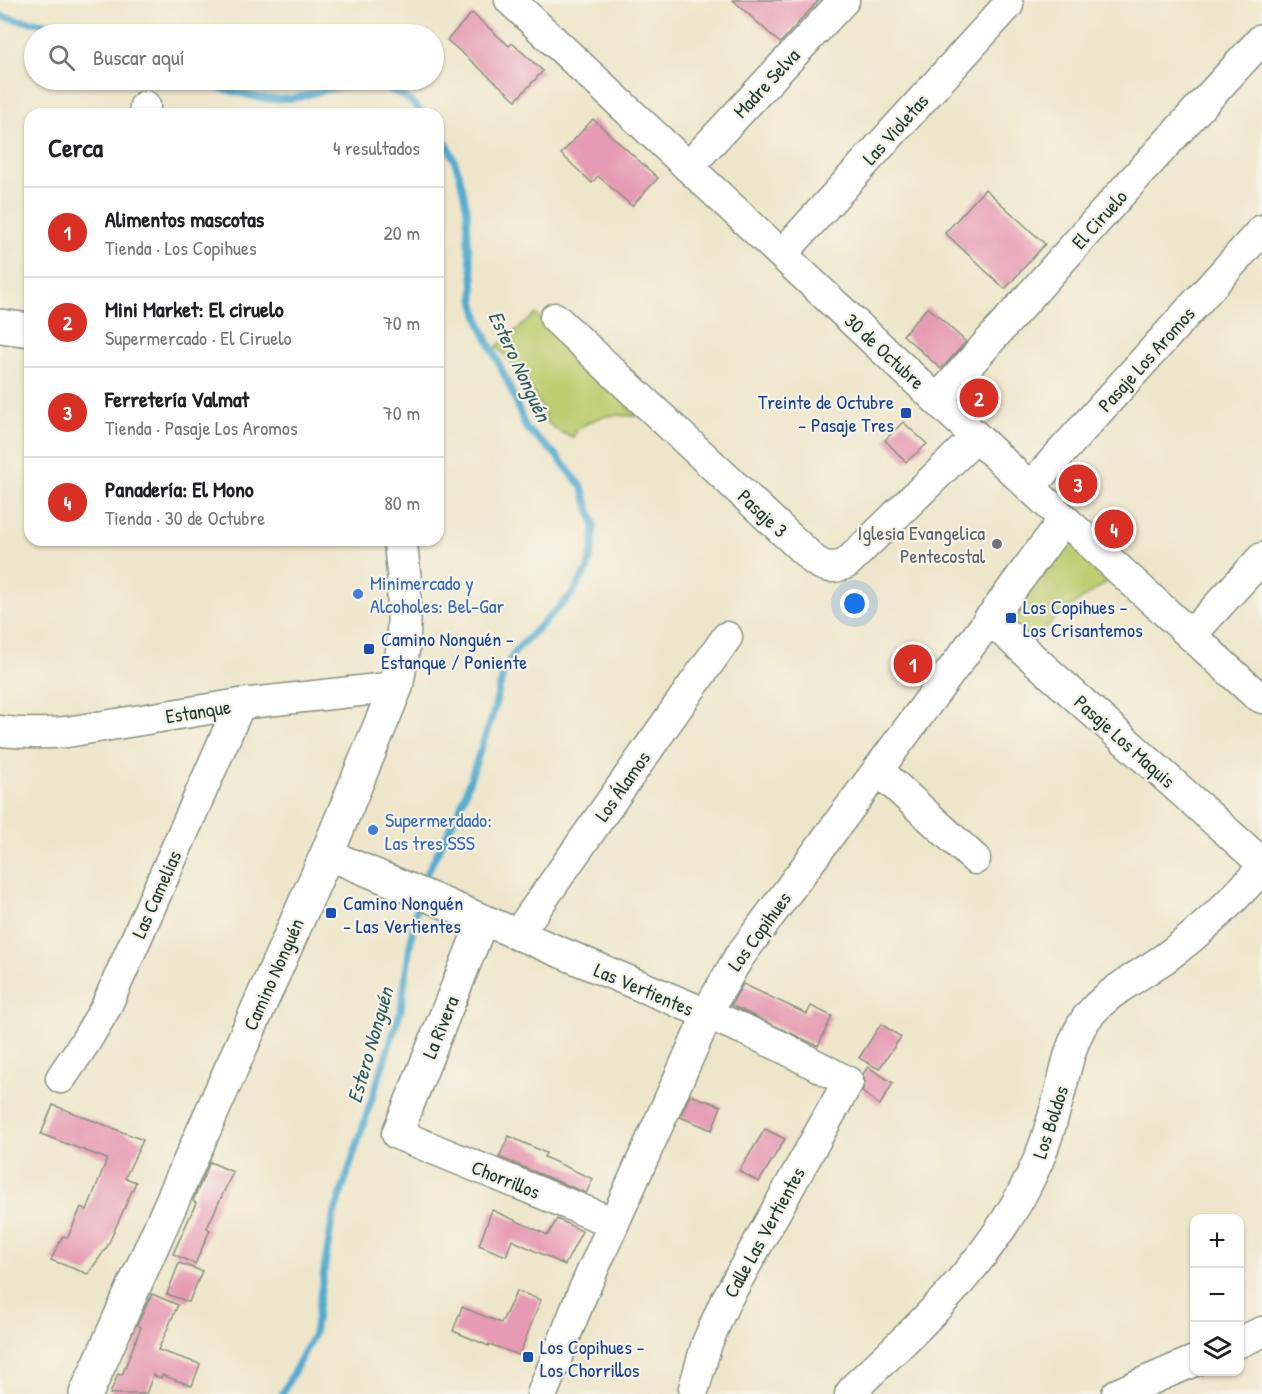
<!DOCTYPE html>
<html lang="es">
<meta charset="utf-8">
<style>
:root{--surface:#fff;--page:#f2f2f2;--text:#202124;--muted:#757577;--line:#e0e0e0;--accent:#d93025}
body{margin:0;font-family:"Patrick Hand",sans-serif;background:var(--page);color:var(--text)}
.controls{position:absolute;right:18px;bottom:18px;display:grid;overflow:hidden;border-radius:12px;box-shadow:0 2px 4px #0004}
.controls button{width:54px;height:54px;display:grid;place-items:center;padding:0;border:0;border-bottom:2px solid var(--line);background:var(--surface);color:var(--text);font:30px sans-serif}
.you{position:absolute;left:855px;top:604px;width:21px;height:21px;margin:-15px;border:4px solid #fff;border-radius:50%;background:#1a73e8;box-shadow:0 0 0 9px #1a73e833}
.badge{display:grid;place-items:center;width:39px;height:39px;border-radius:50%;background:var(--accent);color:#fff;font-size:20px;font-weight:700}
.pin{position:absolute;translate:-50% -50%;border:3px solid #fff;box-shadow:0 2px 6px #0006}
.list{margin:0;padding:0;list-style:none}
h2{display:flex;justify-content:space-between;align-items:center;height:78px;margin:0;padding:0 24px;font-size:26px}
h2 small{font-size:20px;font-weight:400;color:var(--muted)}
.list li{display:grid;grid-template-columns:39px 1fr auto;gap:18px;align-items:center;box-sizing:border-box;height:90px;padding:0 24px;border-top:2px solid var(--line)}
.list b{display:block;font-size:22px;white-space:nowrap}
.list p{margin:0;font-size:20px;white-space:nowrap;color:var(--muted)}
.list em{font-size:20px;font-style:normal;color:var(--muted)}
.icon{flex:none;width:33px;height:33px;fill:none;stroke:currentColor;stroke-width:2;stroke-linecap:round;stroke-linejoin:round}
.map{position:relative;flex:none;width:1262px;height:1394px;overflow:hidden}
.search{position:absolute;background:var(--surface);box-shadow:0 2px 4px #0004;left:24px;top:24px;width:420px;height:66px;display:flex;align-items:center;gap:15px;box-sizing:border-box;padding:0 21px;border-radius:33px;color:var(--muted);font-size:22px}
.panel{position:absolute;background:var(--surface);box-shadow:0 2px 4px #0004;left:24px;top:108px;width:420px;height:438px;border-radius:18px}
.map>svg:first-child{display:block}
.green{fill:#bdcd6f;stroke:#6e8552;stroke-width:1.5}
.lines{fill:none;stroke-linecap:round;stroke-linejoin:round}
.stream{stroke:#52abcf;stroke-width:7}
.building{fill:#e69ab3}
.minor-casing{stroke:#86927f;stroke-width:33}
.major-casing{stroke:#86927f;stroke-width:36}
.minor{stroke:#fff;stroke-width:30}
.major{stroke:#fff;stroke-width:33}
.transit-dot{fill:#1a4fb4;stroke:#f7f3e8;stroke-width:2}
.worship-dot{fill:#6b7280;stroke:#f7f3e8;stroke-width:2}
.shop-dot{fill:#3f7fe0;stroke:#f7f3e8;stroke-width:2}
.labels{text-anchor:middle;dominant-baseline:central;stroke-width:4.5;stroke-linejoin:round;paint-order:stroke}
.street-label{font-size:20px;fill:#1f3d34;stroke:#f7f3e8}
.transit-label{font-size:20px;fill:#164399;stroke:#f7f3e8;text-anchor:start}
.worship-label{font-size:20px;fill:#5b616d;stroke:#f7f3e8;text-anchor:end}
.shop-label{font-size:20px;fill:#366cbe;stroke:#f7f3e8;text-anchor:start}
.water-label{font-size:21px;font-style:italic;fill:#2e5e62;stroke:#f7f3e8}
</style>
<div class="map">
<svg width="1262" height="1394" viewBox="0 0 1262 1394">
<rect width="100%" height="100%" fill="#f7f3e8"/>
<filter id="ink" filterUnits="userSpaceOnUse"><feTurbulence type="fractalNoise" baseFrequency=".0167" numOctaves="2"/><feDisplacementMap in="SourceGraphic" scale="12" xChannelSelector="R" yChannelSelector="G"/><feConvolveMatrix kernelMatrix="1 2 1 2 8 2 1 2 1" color-interpolation-filters="sRGB"/></filter>
<filter id="wash" filterUnits="userSpaceOnUse"><feTurbulence type="fractalNoise" baseFrequency=".008" numOctaves="4" result="noise"/><feDisplacementMap in="SourceGraphic" scale="24" xChannelSelector="R" yChannelSelector="G"/><feGaussianBlur stdDeviation="1.35" result="paint"/><feColorMatrix in="noise" values="0 0 0 0 0 0 0 0 0 0 0 0 0 0 0 0 0 1.4 0 .05"/><feComposite in="paint" operator="in"/></filter>
<g filter="url(#wash)">
<rect width="100%" height="100%" fill="#eee6ca"/>
<g class="green">
<path d="M 536,314 L 637,416 C 618,415 607,413 590,422 C 579,428 579,426 573,437 L 561,433 L 546,421 L 544,411 L 523,375 L 509,359 L 496,347 Z"/>
<path d="M 1064,524 L 1113,578 L 1058,615 L 1033,642 L 996,617 Z"/>
</g>
<g class="lines">
<g class="stream">
<path d="M 0,16 L 18,20 L 86,30 L 96,34"/>
<path d="M 199,80 C 218,88 255,99 275,99 C 298,100 313,93 334,88 C 350,85 384,86 398,93 C 408,98 416,106 423,114"/>
<path d="M 421,885 L 460,808 L 492,717 L 505,667 L 517,649 L 572,594 L 587,570 L 593,547 L 594,523 L 582,487 L 555,454 L 526,428 L 509,385 L 481,326 L 474,300 L 473,276 L 468,244 L 467,209 L 459,173 L 449,147 L 438,132"/>
<path d="M 282,1394 L 314,1334 L 332,1221 L 401,1010 L 409,952 L 418,899"/>
</g>
</g>
<g id="blocks">
<g class="building">
<path d="M 733,0 L 819,0 L 780,43 Z"/>
<path d="M 472,13 L 509,46 L 512,43 L 543,71 L 516,100 L 447,40 Z"/>
<path d="M 593,119 L 658,178 L 632,206 L 598,176 L 592,183 L 561,154 Z"/>
<path d="M 985,189 L 1045,244 L 1005,289 L 945,233 Z"/>
<path d="M 928,307 L 966,342 L 941,369 L 903,335 Z"/>
<path d="M 903,422 L 927,444 L 906,462 L 885,440 Z"/>
<path d="M 743,984 L 807,1014 L 811,1006 L 832,1016 L 818,1046 L 731,1005 Z"/>
<path d="M 881,1024 L 901,1037 L 879,1069 L 859,1058 Z"/>
<path d="M 868,1067 L 893,1083 L 880,1105 L 862,1092 L 865,1082 L 863,1074 Z"/>
<path d="M 690,1095 L 721,1106 L 712,1130 L 680,1117 Z"/>
<path d="M 53,1105 L 143,1140 L 125,1178 L 136,1182 L 107,1247 L 88,1274 L 51,1260 L 63,1236 L 68,1237 L 81,1207 L 87,1210 L 107,1159 L 41,1134 Z"/>
<path d="M 765,1129 L 785,1139 L 759,1182 L 739,1171 Z"/>
<path d="M 509,1136 L 546,1153 L 544,1157 L 593,1179 L 586,1193 L 499,1157 Z"/>
<path d="M 210,1162 L 233,1172 L 207,1228 L 210,1230 L 195,1264 L 173,1254 L 196,1203 L 193,1201 Z"/>
<path d="M 492,1210 L 548,1235 L 557,1219 L 582,1231 L 565,1265 L 512,1240 L 506,1256 L 479,1245 Z"/>
<path d="M 179,1263 L 202,1271 L 189,1302 L 167,1294 Z"/>
<path d="M 517,1291 L 541,1300 L 519,1355 L 489,1344 L 489,1346 L 453,1331 L 462,1307 L 501,1323 Z"/>
<path d="M 152,1294 L 178,1305 L 158,1350 L 200,1364 L 192,1386 L 162,1375 L 161,1378 L 153,1375 L 146,1394 L 110,1394 L 118,1374 L 122,1375 L 141,1327 L 137,1325 Z"/>
</g>
</g>
</g>
<g filter="url(#ink)">
<use href="#blocks" fill-opacity="0" stroke="#86927f" stroke-width="1.5"/>
<g class="lines">
<defs>
<g id="minor">
<path d="M 510,0 L 1064,519 L 1255,694 L 1262,698"/>
<path d="M 144,114 L 145,106"/>
<path d="M 688,167 L 844,0"/>
<path d="M 782,254 L 1008,5"/>
<path d="M 555,318 L 815,561 C 825,568 835,569 847,563 L 976,437"/>
<path d="M 937,400 L 1125,189 L 1262,39"/>
<path d="M 1030,487 L 1262,230"/>
<path d="M 989,619 L 1262,863"/>
<path d="M 1191,635 L 1262,558"/>
<path d="M 0,731 C 23,734 44,734 67,732 L 240,704 L 396,687"/>
<path d="M 878,770 L 975,859"/>
<path d="M 327,854 L 745,1030 L 782,1047 L 848,1082 L 724,1304 L 707,1343 L 694,1388"/>
<path d="M 483,920 L 397,1134 L 614,1223"/>
<path d="M 517,935 L 727,637"/>
<path d="M 61,1078 L 84,1044 L 106,1007 L 240,704"/>
<path d="M 1240,1342 L 1262,1332"/>
<path d="M 542,1394 L 582,1294 L 715,998 L 739,957 L 1064,519"/>
<path d="M 850,1394 L 856,1386 C 927,1320 999,1252 1038,1161 C 1047,1140 1053,1118 1059,1096 C 1066,1070 1070,1042 1086,1019 C 1106,992 1138,977 1165,958 C 1201,932 1232,902 1262,868"/>
<path d="M 1117,1394 L 1194,1361"/>
</g>
<g id="major">
<path d="M 0,326 L 30,330"/>
<path d="M 86,1394 L 327,854 L 396,687 L 403,648 L 404,622 L 404,576 L 400,540"/>
</g>
</defs>
<use href="#minor" class="minor-casing"/>
<use href="#major" class="major-casing"/>
<use href="#minor" class="minor"/>
<use href="#major" class="major"/>
</g>
</g>
<g class="transit-dot">
<rect x="900" y="407" width="12" height="12" rx="3"/>
<rect x="1005" y="612" width="12" height="12" rx="3"/>
<rect x="363" y="643" width="12" height="12" rx="3"/>
<rect x="325" y="907" width="12" height="12" rx="3"/>
<rect x="522" y="1351" width="12" height="12" rx="3"/>
</g>
<circle class="worship-dot" cx="997" cy="544" r="6"/>
<g class="shop-dot">
<circle cx="358" cy="594" r="6"/>
<circle cx="373" cy="830" r="6"/>
</g>
<g class="labels">
<g class="street-label">
<text transform="translate(766 83) rotate(-47)">Madre Selva</text>
<text transform="translate(895 129) rotate(-48)">Las Violetas</text>
<text transform="translate(1099 219) rotate(-48)">El Ciruelo</text>
<text transform="translate(885 351) rotate(43)">30 de Octubre</text>
<text transform="translate(1146 359) rotate(-48)">Pasaje Los Aromos</text>
<text transform="translate(763 513) rotate(43)">Pasaje 3</text>
<text transform="translate(198 711) rotate(-9)">Estanque</text>
<text transform="translate(1125 741) rotate(42)">Pasaje Los Maquis</text>
<text transform="translate(622 786) rotate(-55)">Los Álamos</text>
<text transform="translate(156 894) rotate(-66)">Las Camelias</text>
<text transform="translate(759 931) rotate(-54)">Los Copihues</text>
<text transform="translate(273 974) rotate(-66)">Camino Nonguén</text>
<text transform="translate(644 989) rotate(23)">Las Vertientes</text>
<text transform="translate(440 1027) rotate(-68)">La Rivera</text>
<text transform="translate(1050 1122) rotate(-72)">Los Boldos</text>
<text transform="translate(506 1179) rotate(22)">Chorrillos</text>
<text transform="translate(764 1232) rotate(-61)">Calle Las Vertientes</text>
</g>
<g class="transit-label">
<text x="894" y="401" text-anchor="end">Treinte de Octubre<tspan x="894" dy="23">- Pasaje Tres</tspan></text>
<text x="1023" y="606">Los Copihues -<tspan x="1023" dy="23">Los Crisantemos</tspan></text>
<text x="381" y="638">Camino Nonguén -<tspan x="381" dy="23">Estanque / Poniente</tspan></text>
<text x="343" y="902">Camino Nonguén<tspan x="343" dy="23">- Las Vertientes</tspan></text>
<text x="540" y="1346">Los Copihues -<tspan x="540" dy="23">Los Chorrillos</tspan></text>
</g>
<g class="worship-label">
<text x="985" y="532">Iglesia Evangelica<tspan x="985" dy="23">Pentecostal</tspan></text>
</g>
<g class="shop-label">
<text x="370" y="582">Minimercado y<tspan x="370" dy="23">Alcoholes: Bel-Gar</tspan></text>
<text x="385" y="819">Supermerdado:<tspan x="385" dy="23">Las tres SSS</tspan></text>
</g>
<g class="water-label">
<text transform="translate(520 366) rotate(65)">Estero Nonguén</text>
<text transform="translate(370 1045) rotate(-74)">Estero Nonguén</text>
</g>
</g>
</svg>
<div class="controls">
<button>+</button>
<button>−</button>
<button><svg class="icon" aria-label="layers" viewBox="0 0 24 24"><path d="M12 4l9 5-9 5-9-5zM3 14l9 5 9-5"/></svg></button>
</div>
<div class="you"></div>
<div class="pin badge" style="left:913px;top:664px">1</div>
<div class="pin badge" style="left:979px;top:398px">2</div>
<div class="pin badge" style="left:1078px;top:484px">3</div>
<div class="pin badge" style="left:1114px;top:529px">4</div>
<div class="search"><svg class="icon" aria-label="search" viewBox="0 0 24 24"><circle cx="10" cy="10" r="6"/><path d="M15 15l6 6"/></svg>Buscar aquí</div>
<section class="panel">
<h2>Cerca<small>4 resultados</small></h2>
<ul class="list">
<li><span class="badge">1</span><div><b>Alimentos mascotas</b><p>Tienda · Los Copihues</p></div><em>20 m</em></li>
<li><span class="badge">2</span><div><b>Mini Market: El ciruelo</b><p>Supermercado · El Ciruelo</p></div><em>70 m</em></li>
<li><span class="badge">3</span><div><b>Ferretería Valmat</b><p>Tienda · Pasaje Los Aromos</p></div><em>70 m</em></li>
<li><span class="badge">4</span><div><b>Panadería: El Mono</b><p>Tienda · 30 de Octubre</p></div><em>80 m</em></li>
</ul>
</section>
</div>
